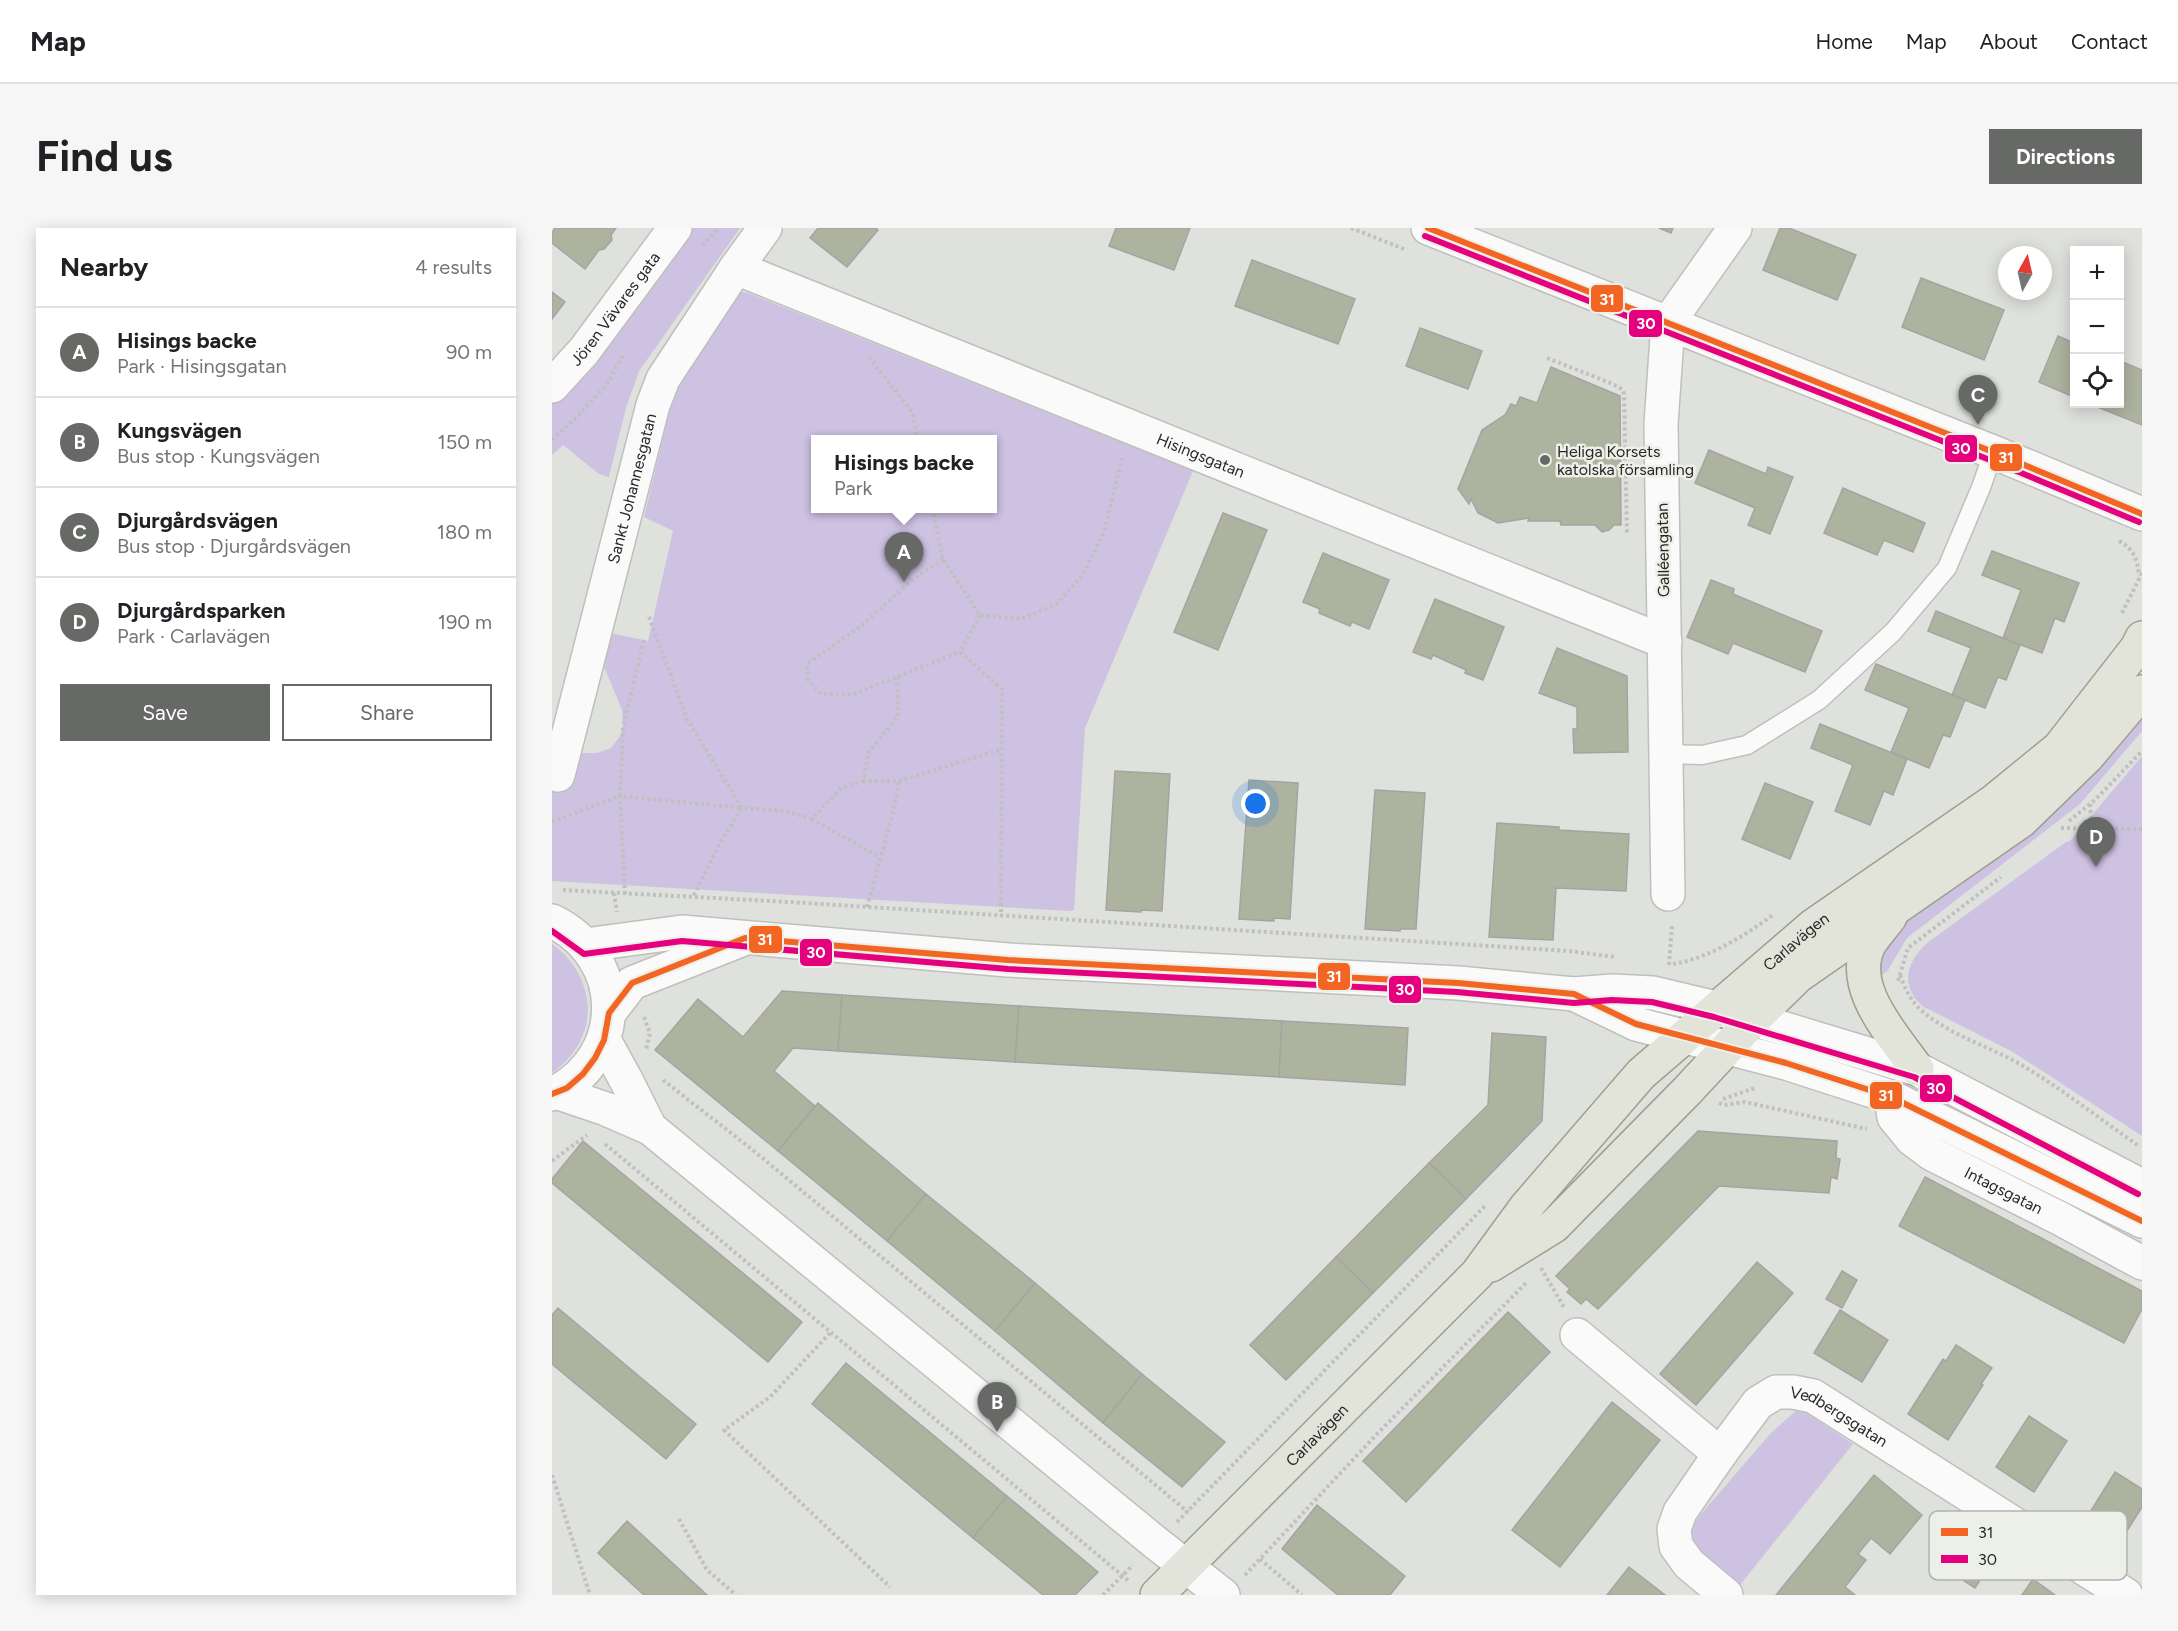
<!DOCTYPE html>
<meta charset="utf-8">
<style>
:root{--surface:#fff;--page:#f6f6f6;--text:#202124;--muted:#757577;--line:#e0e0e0;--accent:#676966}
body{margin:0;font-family:Figtree,sans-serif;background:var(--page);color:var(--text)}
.controls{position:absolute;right:18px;top:18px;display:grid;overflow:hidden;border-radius:0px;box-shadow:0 3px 15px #0003}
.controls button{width:54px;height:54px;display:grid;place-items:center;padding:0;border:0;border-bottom:2px solid var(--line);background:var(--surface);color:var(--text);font:30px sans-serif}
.compass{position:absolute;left:1446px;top:18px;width:54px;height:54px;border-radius:50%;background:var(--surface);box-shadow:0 3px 15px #0003;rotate:8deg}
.you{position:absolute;left:704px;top:576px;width:21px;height:21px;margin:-15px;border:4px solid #fff;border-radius:50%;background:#1a73e8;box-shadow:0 0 0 9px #1a73e833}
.badge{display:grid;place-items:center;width:39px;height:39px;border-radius:50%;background:var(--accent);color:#fff;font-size:20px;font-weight:700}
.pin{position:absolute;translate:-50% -50px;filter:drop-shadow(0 2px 3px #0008)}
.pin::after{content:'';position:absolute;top:32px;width:21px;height:18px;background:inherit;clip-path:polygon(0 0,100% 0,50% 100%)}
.popup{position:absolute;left:259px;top:207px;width:186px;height:78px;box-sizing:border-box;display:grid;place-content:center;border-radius:0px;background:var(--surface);filter:drop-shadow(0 2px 4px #0005);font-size:20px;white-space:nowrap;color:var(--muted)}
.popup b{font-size:22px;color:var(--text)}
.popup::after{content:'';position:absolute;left:50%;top:100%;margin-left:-12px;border:12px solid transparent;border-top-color:var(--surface)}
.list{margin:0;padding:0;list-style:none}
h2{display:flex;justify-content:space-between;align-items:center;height:78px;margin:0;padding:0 24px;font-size:26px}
h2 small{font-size:20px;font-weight:400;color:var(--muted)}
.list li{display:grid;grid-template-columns:39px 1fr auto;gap:18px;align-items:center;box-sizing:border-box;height:90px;padding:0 24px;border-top:2px solid var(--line)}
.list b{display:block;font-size:22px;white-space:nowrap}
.list p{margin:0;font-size:20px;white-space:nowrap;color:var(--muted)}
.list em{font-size:20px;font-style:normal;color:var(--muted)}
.actions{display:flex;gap:12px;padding:18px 24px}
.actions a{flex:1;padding:14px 0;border:2px solid var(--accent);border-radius:0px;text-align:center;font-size:21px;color:var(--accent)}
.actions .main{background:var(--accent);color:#fff}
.icon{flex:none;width:33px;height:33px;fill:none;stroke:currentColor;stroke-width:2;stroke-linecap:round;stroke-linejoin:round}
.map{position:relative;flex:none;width:1590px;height:1367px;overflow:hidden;border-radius:0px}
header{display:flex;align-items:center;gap:36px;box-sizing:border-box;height:84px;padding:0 30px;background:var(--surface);border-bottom:2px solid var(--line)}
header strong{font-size:28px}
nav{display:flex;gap:33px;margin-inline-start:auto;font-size:21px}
.intro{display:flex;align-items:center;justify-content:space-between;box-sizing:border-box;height:144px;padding:0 36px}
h1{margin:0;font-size:42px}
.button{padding:15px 27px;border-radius:0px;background:var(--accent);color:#fff;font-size:21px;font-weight:700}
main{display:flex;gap:36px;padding:0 36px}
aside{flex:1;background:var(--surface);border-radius:0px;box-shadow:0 3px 15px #0003}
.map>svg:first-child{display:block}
.green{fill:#cec2e3;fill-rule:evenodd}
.building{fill:#aeb39f;stroke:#a4a5a3;stroke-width:1.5}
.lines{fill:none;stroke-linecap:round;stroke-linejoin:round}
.lane-casing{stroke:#bfbfbd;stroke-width:21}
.street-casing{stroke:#bfbfbd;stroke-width:36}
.secondary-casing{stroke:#bfbfbd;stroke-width:36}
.primary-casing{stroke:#9ca08d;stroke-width:36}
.path{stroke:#c0c0c0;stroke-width:4;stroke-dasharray:3 3;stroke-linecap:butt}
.lane{stroke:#fafafa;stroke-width:18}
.street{stroke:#fafafa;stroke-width:33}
.secondary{stroke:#fafafa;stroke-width:33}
.primary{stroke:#e2e4da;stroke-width:33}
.bus-1-casing{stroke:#edefe9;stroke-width:10}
.bus-2-casing{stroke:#edefe9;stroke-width:10}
.bus-1{stroke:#f26522;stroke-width:6}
.bus-2{stroke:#e5007d;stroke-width:6}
.poi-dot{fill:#676966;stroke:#edefe9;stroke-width:2}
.labels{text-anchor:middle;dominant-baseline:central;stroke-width:5;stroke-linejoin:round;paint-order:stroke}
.street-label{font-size:16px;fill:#272826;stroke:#edefe9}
.poi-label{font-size:16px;fill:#272826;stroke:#edefe9;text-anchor:start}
.key{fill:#edefe9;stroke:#b2b3ae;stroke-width:1.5}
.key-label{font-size:16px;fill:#272826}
.line-badge{stroke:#edefe9;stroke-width:2}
.badge-label{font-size:16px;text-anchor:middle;font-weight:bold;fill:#fff}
</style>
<header>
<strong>Map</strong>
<nav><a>Home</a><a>Map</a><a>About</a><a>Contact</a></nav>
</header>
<div class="intro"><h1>Find us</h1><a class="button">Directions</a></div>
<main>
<aside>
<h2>Nearby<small>4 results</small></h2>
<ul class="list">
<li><span class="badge">A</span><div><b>Hisings backe</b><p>Park · Hisingsgatan</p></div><em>90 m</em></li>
<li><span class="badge">B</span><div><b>Kungsvägen</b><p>Bus stop · Kungsvägen</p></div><em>150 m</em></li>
<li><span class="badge">C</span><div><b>Djurgårdsvägen</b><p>Bus stop · Djurgårdsvägen</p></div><em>180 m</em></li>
<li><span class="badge">D</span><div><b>Djurgårdsparken</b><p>Park · Carlavägen</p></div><em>190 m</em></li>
</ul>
<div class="actions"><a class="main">Save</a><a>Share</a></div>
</aside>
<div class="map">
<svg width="1590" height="1367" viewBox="0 0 1590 1367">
<rect width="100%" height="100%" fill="#dfe1dd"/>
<g class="green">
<path d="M 139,0 L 188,0 L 87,143 L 74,180 L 57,249 L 47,246 L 11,217 L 0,227 L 0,173 Z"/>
<path d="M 189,64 L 196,65 L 641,243 L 533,500 L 522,682 L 517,683 L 0,653 L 0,561 L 27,525 L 45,525 L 59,520 L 68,508 L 71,499 L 70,482 L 48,429 L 53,404 L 96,413 L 121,303 L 92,289 L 121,169 L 130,147 ZM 264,212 L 440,212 L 440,280 L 264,280 Z"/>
<path d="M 1590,469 L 1590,503 L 1528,576 L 1355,710 L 1336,742 L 1327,750 L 1334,710 L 1517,566 Z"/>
<path d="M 1590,528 L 1590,908 L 1461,824 L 1372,779 C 1347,759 1354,734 1375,715 L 1514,614 L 1518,613 Z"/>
<path d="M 0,716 C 26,733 43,770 33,801 C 28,819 15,834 0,845 Z"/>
<path d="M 1247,1180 L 1301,1216 L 1188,1357 L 1148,1328 L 1136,1304 L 1149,1286 L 1219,1205 Z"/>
</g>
<g class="building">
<path d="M 3,0 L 64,0 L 59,7 L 60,12 L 52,21 L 47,22 L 33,41 L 0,15 L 0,5 Z"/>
<path d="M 266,0 L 324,0 L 326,2 L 295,39 L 258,10 Z"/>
<path d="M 564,0 L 638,0 L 622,42 L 557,18 Z"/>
<path d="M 1107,0 L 1121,0 L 1119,5 Z"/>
<path d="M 1228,0 L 1237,0 L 1304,27 L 1285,72 L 1211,42 Z"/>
<path d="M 700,32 L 803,71 L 786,116 L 683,78 Z"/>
<path d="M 1369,50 L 1452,82 L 1432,132 L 1350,99 Z"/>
<path d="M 0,64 L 13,74 L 0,91 Z"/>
<path d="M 868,100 L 930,123 L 916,161 L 854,138 Z"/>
<path d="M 1506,108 L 1522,115 L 1522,169 L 1487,154 Z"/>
<path d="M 1568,133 L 1590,142 L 1590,197 L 1538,176 L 1568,176 Z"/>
<path d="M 999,139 L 1068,168 L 1069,297 L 1062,297 L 1057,302 L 1050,304 L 1043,297 L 1009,297 L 1008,293 L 976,293 L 977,290 L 946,295 L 926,285 L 919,271 L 917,276 L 906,261 L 930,202 L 953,187 L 959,176 L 964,178 L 968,169 L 985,175 Z"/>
<path d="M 1157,222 L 1214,246 L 1216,239 L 1241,249 L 1218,306 L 1196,297 L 1203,280 L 1143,255 Z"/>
<path d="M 1291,260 L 1373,295 L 1361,324 L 1332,312 L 1325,327 L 1272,305 Z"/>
<path d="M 671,285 L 715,302 L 666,422 L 622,404 Z"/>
<path d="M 1440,323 L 1527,355 L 1512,394 L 1503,390 L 1490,425 L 1451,410 L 1469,362 L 1430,347 Z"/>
<path d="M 771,325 L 837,352 L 817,401 L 800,394 L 798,398 L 767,385 L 768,381 L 751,374 Z"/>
<path d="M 1159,352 L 1182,361 L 1181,366 L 1270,403 L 1253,444 L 1181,415 L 1176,426 L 1135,409 Z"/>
<path d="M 883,371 L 952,399 L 931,452 L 913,445 L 914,442 L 881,427 L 879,431 L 861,424 Z"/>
<path d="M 1384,383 L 1468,417 L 1454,452 L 1446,449 L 1433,480 L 1400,467 L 1419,420 L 1376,403 Z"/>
<path d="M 1005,420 L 1075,448 L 1076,524 L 1022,525 L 1021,501 L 1025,501 L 1025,479 L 987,465 Z"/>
<path d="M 1324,436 L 1413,472 L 1398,509 L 1391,507 L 1377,540 L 1339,524 L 1357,480 L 1313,462 Z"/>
<path d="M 1268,496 L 1355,531 L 1341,567 L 1332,563 L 1318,597 L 1283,583 L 1301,537 L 1259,520 Z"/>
<path d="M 563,543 L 618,546 L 610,683 L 589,682 L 589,684 L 554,682 Z"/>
<path d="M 697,552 L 746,555 L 738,691 L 722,690 L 722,693 L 687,691 Z"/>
<path d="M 1213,555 L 1261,574 L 1238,631 L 1190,611 Z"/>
<path d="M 823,562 L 873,565 L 864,701 L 848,701 L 848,703 L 813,701 Z"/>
<path d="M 945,595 L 1007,599 L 1007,602 L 1077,606 L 1074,663 L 1004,660 L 1001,712 L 937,709 Z"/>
<path d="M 230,763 L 290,767 L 286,823 L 241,820 L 222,843 L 263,878 L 226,923 L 103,822 L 146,771 L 191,809 Z"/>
<path d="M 290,767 L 467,778 L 463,834 L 286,823 Z"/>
<path d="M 467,778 L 730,793 L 727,849 L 463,834 Z"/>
<path d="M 730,793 L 856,800 L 853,857 L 727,849 Z"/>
<path d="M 940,805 L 994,809 L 990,893 L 914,971 L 877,935 L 936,877 Z"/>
<path d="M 266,875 L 374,966 L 335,1013 L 226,923 Z"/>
<path d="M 1146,903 L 1285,913 L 1284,930 L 1288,931 L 1285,951 L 1279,949 L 1277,965 L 1167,958 L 1046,1081 L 1034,1071 L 1029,1076 L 1015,1064 L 1018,1061 L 1004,1048 Z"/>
<path d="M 31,913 L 250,1094 L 216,1134 L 0,955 L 0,951 Z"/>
<path d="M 877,935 L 914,971 L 821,1065 L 784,1029 Z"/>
<path d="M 1373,949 L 1590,1063 L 1590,1081 L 1572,1115 L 1347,998 Z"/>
<path d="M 374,966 L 483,1055 L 443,1103 L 335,1013 Z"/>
<path d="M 784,1029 L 821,1065 L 734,1152 L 698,1117 Z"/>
<path d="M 1205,1034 L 1241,1065 L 1144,1177 L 1108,1146 Z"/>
<path d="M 1290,1043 L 1305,1052 L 1290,1080 L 1274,1071 Z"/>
<path d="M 483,1055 L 590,1146 L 551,1195 L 443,1103 Z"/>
<path d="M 6,1080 L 144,1196 L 114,1231 L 0,1136 L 0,1087 Z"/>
<path d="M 1288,1082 L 1336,1112 L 1310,1154 L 1262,1125 Z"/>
<path d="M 956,1084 L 998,1124 L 854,1274 L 811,1233 Z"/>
<path d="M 1404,1117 L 1440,1140 L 1429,1156 L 1431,1157 L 1396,1212 L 1356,1186 L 1391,1131 L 1394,1133 Z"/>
<path d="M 294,1135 L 455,1268 L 421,1310 L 260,1176 Z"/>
<path d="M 590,1146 L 673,1214 L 630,1259 L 551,1195 Z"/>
<path d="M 1060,1174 L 1108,1212 L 1008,1339 L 960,1302 Z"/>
<path d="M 1477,1188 L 1515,1213 L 1482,1264 L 1444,1239 Z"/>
<path d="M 1563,1244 L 1590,1261 L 1590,1279 L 1565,1319 L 1530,1297 Z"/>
<path d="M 1322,1247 L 1370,1287 L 1338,1326 L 1319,1310 L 1306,1326 L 1314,1332 L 1293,1359 L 1303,1367 L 1224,1367 Z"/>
<path d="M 455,1268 L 546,1344 L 523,1367 L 491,1367 L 421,1310 Z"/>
<path d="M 765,1277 L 853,1348 L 838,1367 L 786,1367 L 730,1321 Z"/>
<path d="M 75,1293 L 155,1367 L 92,1367 L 46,1325 Z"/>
<path d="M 1410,1306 L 1444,1327 L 1423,1360 L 1389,1338 Z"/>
<path d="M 1077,1339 L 1113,1367 L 1055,1367 Z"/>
<path d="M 1481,1351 L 1503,1367 L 1470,1367 Z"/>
</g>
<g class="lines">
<defs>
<path id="lane" d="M 1114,526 L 1150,527 L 1195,517 L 1267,472 L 1341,404 L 1395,340 L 1430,257 L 1441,224"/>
<g id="street">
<path d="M 876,0 L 1441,224 L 1590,286"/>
<path id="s1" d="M 184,40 L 1113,414"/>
<path id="s2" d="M 0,158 L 32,123 L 123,0"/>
<path id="s3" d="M 6,547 L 101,177 L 111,151 L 184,40 L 213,0"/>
<path d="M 1116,666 L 1109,196 L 1116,95 L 1183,0"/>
<path d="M 52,812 L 74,852 L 98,900"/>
<path d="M 4,864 L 54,881 L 98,900 L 604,1315 L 671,1367"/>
<path id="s4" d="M 1339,869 L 1342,889 L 1360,911 L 1380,926 L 1509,991 L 1590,1035"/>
<path d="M 1025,1107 L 1168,1226"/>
<path id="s5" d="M 1174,1367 L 1137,1336 L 1124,1318 L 1122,1301 L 1128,1284 L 1168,1226 L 1206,1175 L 1224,1164 L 1241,1164 L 1261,1168 L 1574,1367"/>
</g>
<g id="secondary">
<path d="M 0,693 C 75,729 76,830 0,866"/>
<path d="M 33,717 L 130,704 L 456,732 L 906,755 L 1022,766 L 1060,763 L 1101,765 L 1164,780 L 1365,841 L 1590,958"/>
<path d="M 1022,766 L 1084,796 L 1234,835 L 1339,869 L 1590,993"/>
<path d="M 57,785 L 80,755 L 189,712"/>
</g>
<g id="primary">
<path d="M 1338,689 C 1332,697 1324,706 1318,715 C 1294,758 1342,808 1365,841"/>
<path d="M 939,1037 L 1002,998 L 1135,863 L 1201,792 L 1246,748 L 1469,593 L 1535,529 L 1590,464"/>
<path id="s6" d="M 605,1367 L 925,1046 L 974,979 L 1089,846 L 1262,697 L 1442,573 L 1507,520 L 1585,420 L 1590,410"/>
</g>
</defs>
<use href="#lane" class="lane-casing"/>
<use href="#street" class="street-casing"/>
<use href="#secondary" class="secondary-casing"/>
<use href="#primary" class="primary-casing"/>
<g class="path">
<path d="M 799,0 L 852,21"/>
<path d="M 151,18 L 166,0"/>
<path d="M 317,129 L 360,184 L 366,212"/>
<path d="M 995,130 L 1061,156 L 1070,161 L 1072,166 L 1075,306"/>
<path d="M 0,212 L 22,192 L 56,155 L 72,125"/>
<path d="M 380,280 L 391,331 L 428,387 L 469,391 L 505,376 L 531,347 L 552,304 L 570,230"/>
<path d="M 1567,313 C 1582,321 1585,331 1587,348"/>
<path d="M 391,331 L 359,353 L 309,398 L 255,436 L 256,452 L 269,466 L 299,467 L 408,424"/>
<path d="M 1570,385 L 1590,345"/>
<path d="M 428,387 L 408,424 L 450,461 L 449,688"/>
<path d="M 97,389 L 135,491 L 190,580 L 233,583 L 260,591"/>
<path d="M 92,412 L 71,499 L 68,568 L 190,580 L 167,617 L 141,669"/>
<path d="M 345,449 L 346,489 L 316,525 L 312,553 L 347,553 L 450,521"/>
<path d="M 312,553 L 289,560 L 260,591 L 327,629"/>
<path d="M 1538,576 L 1540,602"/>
<path d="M 1517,593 L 1543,572 L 1590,523"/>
<path d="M 0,594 L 68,568 L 73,666"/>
<path d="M 1509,600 L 1590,601"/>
<path d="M 11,662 L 237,674 L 1017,723 L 1063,729"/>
<path d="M 62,665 L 65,684"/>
<path d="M 315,679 L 340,589 L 347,553"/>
<path d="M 1121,736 C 1157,730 1192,708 1221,687"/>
<path d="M 1117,737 L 1120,697"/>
<path d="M 1348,747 C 1353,760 1358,772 1369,782 C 1397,807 1434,817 1466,835 C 1509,860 1548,891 1588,919"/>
<path d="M 1346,753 L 1356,720 L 1449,649"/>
<path d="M 92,789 L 98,805 L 94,822"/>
<path d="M 111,852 L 202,923 L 636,1284"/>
<path d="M 1171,871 L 1203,860"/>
<path d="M 1167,875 L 1172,877 L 1193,874 L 1315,901"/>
<path d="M 53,916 L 577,1353"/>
<path d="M 0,933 L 35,907"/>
<path d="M 989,1040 L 1013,1081"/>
<path d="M 278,1105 L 218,1169 L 172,1202 L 338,1359"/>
<path d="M 0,1247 L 38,1367"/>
<path d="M 127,1291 L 155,1342 L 184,1367"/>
<path d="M 625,1294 L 934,977"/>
<path d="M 708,1331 L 750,1367"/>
<path d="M 693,1347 L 826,1205 L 975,1054"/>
<path d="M 551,1367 L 581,1337"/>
</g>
<use href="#lane" class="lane"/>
<use href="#street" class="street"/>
<use href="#secondary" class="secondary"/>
<use href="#primary" class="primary"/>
<defs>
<g id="bus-1">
<path d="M 876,0 L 1441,224 L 1590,286"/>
<path d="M 0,866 L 15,860 L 31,846 L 43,830 L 52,812 L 57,785 L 80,755 L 193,710 L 456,732 L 906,755 L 1022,766 L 1084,796 L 1234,835 L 1339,869 L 1590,993"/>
</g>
<g id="bus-2">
<path d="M 873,8 L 1438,232 L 1587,294"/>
<path d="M 0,703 L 32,726 L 130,713 L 456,741 L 905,764 L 1022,775 L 1060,772 L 1100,774 L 1162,789 L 1362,849 L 1586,966"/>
</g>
</defs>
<use href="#bus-1" class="bus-1-casing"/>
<use href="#bus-2" class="bus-2-casing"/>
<use href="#bus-1" class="bus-1"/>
<use href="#bus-2" class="bus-2"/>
</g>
<circle class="poi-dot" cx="993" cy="232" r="6"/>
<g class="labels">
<g class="street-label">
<text stroke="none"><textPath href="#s2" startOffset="100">Jören Vävares gata</textPath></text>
<text stroke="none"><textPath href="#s1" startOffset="501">Hisingsgatan</textPath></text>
<text stroke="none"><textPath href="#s3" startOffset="296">Sankt Johannesgatan</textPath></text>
<text transform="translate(1111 322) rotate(-91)">Galléengatan</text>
<text stroke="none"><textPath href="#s6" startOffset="916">Carlavägen</textPath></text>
<text stroke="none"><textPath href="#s4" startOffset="154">Intagsgatan</textPath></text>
<text stroke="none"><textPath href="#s5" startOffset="330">Vedbergsgatan</textPath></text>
<text stroke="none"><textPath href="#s6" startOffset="226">Carlavägen</textPath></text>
</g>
<g class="poi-label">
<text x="1005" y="223">Heliga Korsets<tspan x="1005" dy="18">katolska församling</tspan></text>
</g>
</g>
<rect x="1377" y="1283" width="198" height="69" rx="9" class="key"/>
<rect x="1389" y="1300" width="27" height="8" fill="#f26522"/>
<rect x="1389" y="1327" width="27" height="8" fill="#e5007d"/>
<g class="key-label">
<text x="1426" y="1310">31</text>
<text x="1426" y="1337">30</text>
</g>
<g class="line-badge">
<rect x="1038" y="56" width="34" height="29" rx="6" fill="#f26522"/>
<rect x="1076" y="81" width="35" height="29" rx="6" fill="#e5007d"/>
<rect x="1392" y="206" width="34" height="29" rx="6" fill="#e5007d"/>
<rect x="1437" y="215" width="34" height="29" rx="6" fill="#f26522"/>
<rect x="196" y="697" width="35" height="29" rx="6" fill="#f26522"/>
<rect x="247" y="710" width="34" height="29" rx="6" fill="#e5007d"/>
<rect x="765" y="734" width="34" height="29" rx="6" fill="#f26522"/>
<rect x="836" y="747" width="34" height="29" rx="6" fill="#e5007d"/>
<rect x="1367" y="846" width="34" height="29" rx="6" fill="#e5007d"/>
<rect x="1317" y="853" width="34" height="29" rx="6" fill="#f26522"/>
</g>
<g class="badge-label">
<text x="1055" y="77">31</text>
<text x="1094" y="101">30</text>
<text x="1409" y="226">30</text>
<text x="1454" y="235">31</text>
<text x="213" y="717">31</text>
<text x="264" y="730">30</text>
<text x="782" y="754">31</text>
<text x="853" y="767">30</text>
<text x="1384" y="866">30</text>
<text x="1334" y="873">31</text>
</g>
</svg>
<div class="controls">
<button>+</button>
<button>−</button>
<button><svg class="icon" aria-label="locate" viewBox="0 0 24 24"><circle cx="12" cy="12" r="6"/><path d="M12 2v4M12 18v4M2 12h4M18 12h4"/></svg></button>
</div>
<svg class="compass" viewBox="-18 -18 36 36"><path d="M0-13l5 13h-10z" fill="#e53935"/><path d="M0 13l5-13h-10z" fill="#757577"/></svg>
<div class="you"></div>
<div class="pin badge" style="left:352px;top:354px">A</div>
<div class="popup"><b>Hisings backe</b>Park</div>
<div class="pin badge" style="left:445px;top:1204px">B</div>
<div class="pin badge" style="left:1426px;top:197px">C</div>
<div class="pin badge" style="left:1544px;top:639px">D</div>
</div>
</main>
